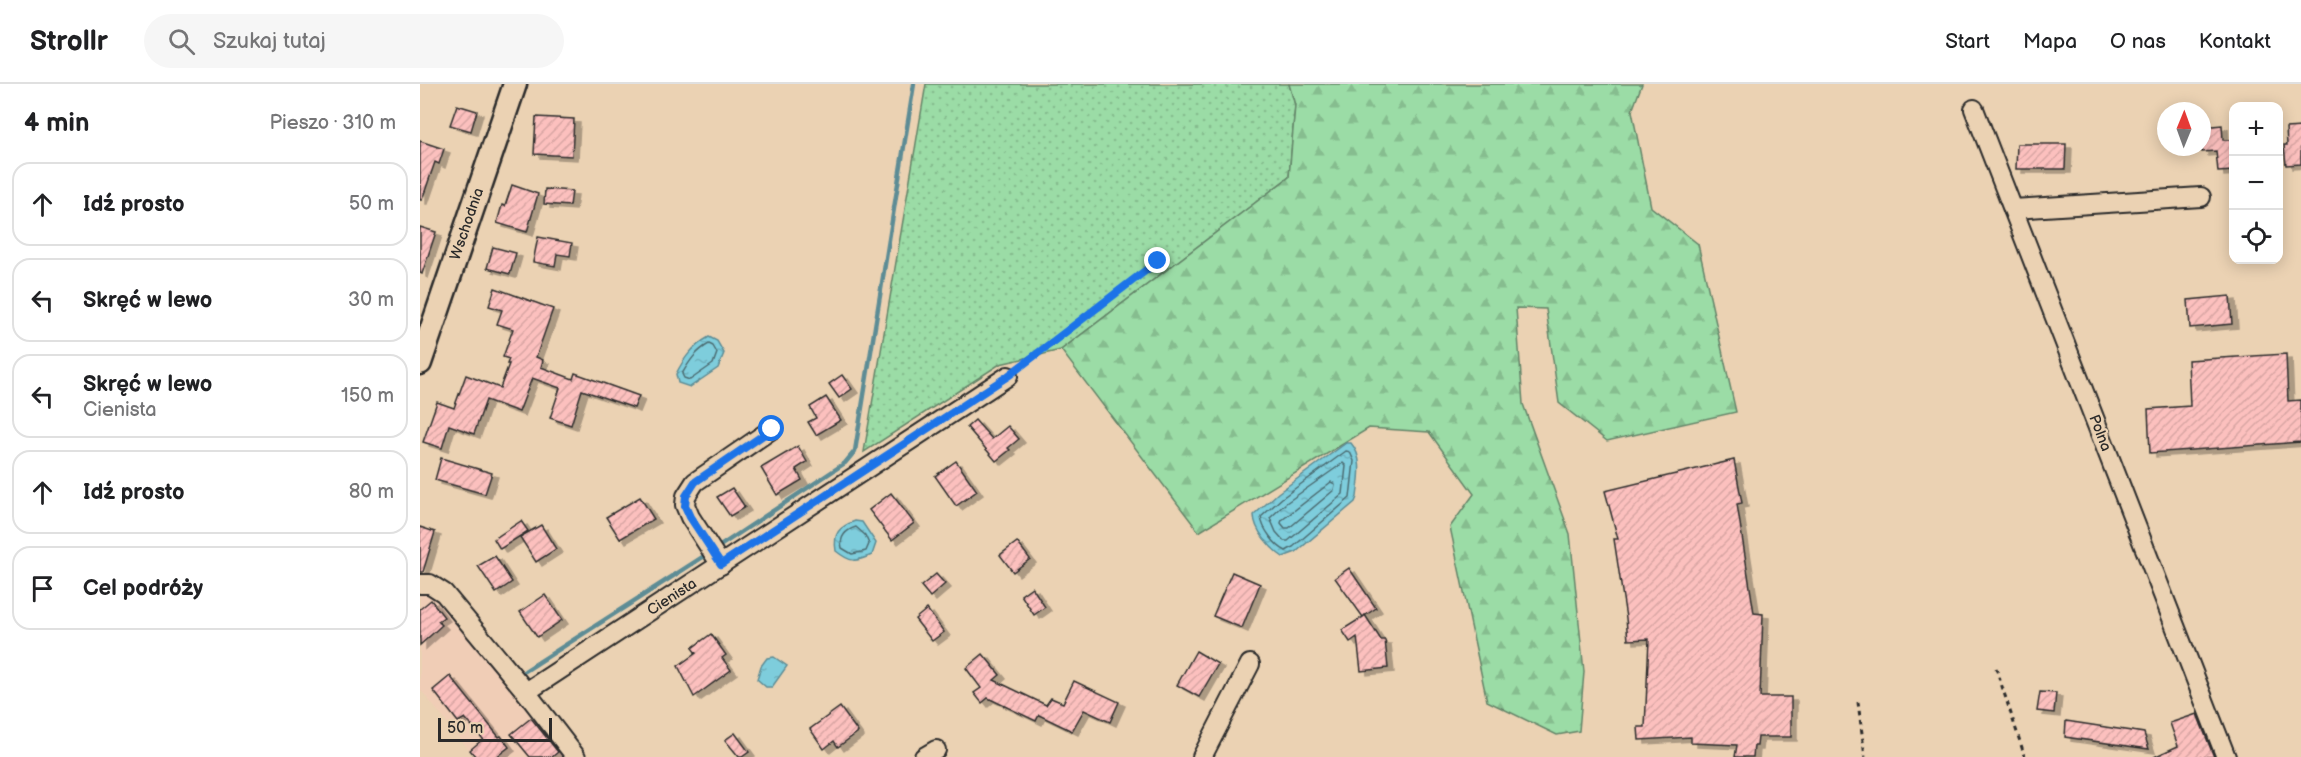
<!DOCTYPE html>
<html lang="pl">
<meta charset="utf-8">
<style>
:root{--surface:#fff;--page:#f6f6f6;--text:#202124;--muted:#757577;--line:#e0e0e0}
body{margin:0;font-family:"Balsamiq Sans",sans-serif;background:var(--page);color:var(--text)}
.controls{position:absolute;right:18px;top:18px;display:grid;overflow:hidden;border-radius:12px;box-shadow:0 3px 15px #0003}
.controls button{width:54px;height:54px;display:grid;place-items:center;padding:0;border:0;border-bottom:2px solid var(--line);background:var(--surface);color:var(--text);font:30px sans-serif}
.compass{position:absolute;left:1737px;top:18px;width:54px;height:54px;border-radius:50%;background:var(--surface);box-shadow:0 3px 15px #0003;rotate:1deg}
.scale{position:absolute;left:18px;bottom:15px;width:114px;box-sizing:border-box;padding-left:6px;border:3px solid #2b2b2b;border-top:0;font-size:16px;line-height:21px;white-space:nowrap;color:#2b2b2b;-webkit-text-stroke:4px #ebd2b3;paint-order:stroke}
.stop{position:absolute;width:18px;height:18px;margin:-14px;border:4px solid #1a73e8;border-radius:50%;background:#fff}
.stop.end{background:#1a73e8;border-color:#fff;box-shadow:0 2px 6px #0008}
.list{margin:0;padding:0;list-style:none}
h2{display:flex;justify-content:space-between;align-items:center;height:78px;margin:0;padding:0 24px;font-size:26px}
h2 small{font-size:20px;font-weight:400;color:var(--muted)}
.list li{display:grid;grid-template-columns:39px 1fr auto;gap:18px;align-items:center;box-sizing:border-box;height:84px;margin:0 12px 12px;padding:0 12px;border:2px solid var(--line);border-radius:18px}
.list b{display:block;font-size:22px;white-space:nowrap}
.list p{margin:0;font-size:20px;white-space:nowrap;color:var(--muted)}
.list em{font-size:20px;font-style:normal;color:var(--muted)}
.icon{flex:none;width:33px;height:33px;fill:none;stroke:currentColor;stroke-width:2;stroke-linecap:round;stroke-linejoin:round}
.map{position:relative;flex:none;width:1881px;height:673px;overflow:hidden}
header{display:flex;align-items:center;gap:36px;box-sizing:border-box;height:84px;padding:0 30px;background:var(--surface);border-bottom:2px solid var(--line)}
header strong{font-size:28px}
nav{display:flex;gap:33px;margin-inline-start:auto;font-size:21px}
.search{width:420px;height:54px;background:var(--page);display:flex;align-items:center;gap:15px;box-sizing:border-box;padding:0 21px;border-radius:33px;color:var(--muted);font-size:22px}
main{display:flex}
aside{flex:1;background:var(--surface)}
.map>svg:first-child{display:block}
.built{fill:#f0cdb6}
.grass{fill:url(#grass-dots);stroke:#638468;stroke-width:1.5}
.forest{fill:url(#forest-firs);stroke:#638468;stroke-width:1.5}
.water{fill:url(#water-ripples);stroke:#5d8c95;stroke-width:1.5}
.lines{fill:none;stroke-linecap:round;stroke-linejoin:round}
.shore{stroke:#4c6c72;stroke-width:1.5}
.stream{stroke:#5d8c95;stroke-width:4.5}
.building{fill:url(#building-hatch);stroke:#2b2b2b;stroke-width:1.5;filter:url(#shadow)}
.minor-casing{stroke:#2b2b2b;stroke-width:22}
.tertiary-casing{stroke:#2b2b2b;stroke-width:27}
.path{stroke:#2b2b2b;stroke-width:3;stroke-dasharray:4.5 4.5;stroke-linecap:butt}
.minor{stroke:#ebd2b3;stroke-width:18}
.tertiary{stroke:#ebd2b3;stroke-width:22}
.route{stroke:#1a73e8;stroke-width:8}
.labels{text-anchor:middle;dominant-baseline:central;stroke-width:4.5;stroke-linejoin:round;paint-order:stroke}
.street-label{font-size:15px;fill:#2b2b2b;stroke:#ebd2b3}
</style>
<header>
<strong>Strollr</strong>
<div class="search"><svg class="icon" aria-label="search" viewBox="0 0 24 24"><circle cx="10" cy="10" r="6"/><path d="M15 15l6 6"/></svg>Szukaj tutaj</div>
<nav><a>Start</a><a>Mapa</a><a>O nas</a><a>Kontakt</a></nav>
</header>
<main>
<aside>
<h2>4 min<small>Pieszo · 310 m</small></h2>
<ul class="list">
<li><svg class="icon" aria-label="ahead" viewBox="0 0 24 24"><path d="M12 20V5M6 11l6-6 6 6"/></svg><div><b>Idź prosto</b></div><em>50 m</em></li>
<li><svg class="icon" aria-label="left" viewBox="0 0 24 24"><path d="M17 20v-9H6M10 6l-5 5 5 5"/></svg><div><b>Skręć w lewo</b></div><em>30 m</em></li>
<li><svg class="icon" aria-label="left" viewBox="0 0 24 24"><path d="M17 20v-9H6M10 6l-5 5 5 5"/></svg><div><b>Skręć w lewo</b><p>Cienista</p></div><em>150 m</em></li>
<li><svg class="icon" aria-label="ahead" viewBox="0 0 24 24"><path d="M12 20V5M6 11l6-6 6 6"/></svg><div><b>Idź prosto</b></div><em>80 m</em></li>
<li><svg class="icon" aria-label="arrive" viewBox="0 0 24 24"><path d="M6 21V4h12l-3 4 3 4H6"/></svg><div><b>Cel podróży</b></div></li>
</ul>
</aside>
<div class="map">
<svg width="1881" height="673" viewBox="0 0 1881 673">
<defs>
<pattern id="grass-dots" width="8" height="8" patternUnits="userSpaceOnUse" patternTransform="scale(1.5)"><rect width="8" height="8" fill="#9bdca6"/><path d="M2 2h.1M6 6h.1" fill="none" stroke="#86bd8f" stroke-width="1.8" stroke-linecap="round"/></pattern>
<pattern id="forest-firs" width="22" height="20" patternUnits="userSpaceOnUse" patternTransform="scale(1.5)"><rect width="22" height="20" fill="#9bdca6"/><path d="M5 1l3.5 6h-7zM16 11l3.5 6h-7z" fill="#86bd8f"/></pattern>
<pattern id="water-ripples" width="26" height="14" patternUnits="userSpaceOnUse" patternTransform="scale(1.5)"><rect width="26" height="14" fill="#7ecddc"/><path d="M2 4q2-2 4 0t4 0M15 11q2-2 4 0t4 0" fill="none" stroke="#6db0bd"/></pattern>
<pattern id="building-hatch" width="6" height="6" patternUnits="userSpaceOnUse" patternTransform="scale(1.5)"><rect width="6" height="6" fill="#fcc0be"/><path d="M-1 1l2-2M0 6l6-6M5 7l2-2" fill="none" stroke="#d8a5a3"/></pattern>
<filter id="shadow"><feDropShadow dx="6" dy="4" stdDeviation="0" flood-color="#0004"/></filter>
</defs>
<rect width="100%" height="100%" fill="#ebd2b3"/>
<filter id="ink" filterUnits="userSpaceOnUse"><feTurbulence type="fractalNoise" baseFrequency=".0167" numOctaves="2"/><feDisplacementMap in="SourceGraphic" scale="12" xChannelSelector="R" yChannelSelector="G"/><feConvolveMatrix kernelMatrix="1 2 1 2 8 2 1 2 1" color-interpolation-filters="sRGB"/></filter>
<g filter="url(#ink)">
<path class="built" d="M 0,507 L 13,510 L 146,673 L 55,673 L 0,605 Z"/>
<path class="grass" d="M 506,0 L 869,0 L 875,21 L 869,93 L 641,266 L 580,280 L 444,368 Z"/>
<path class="forest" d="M 869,0 L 1222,0 L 1212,27 L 1231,123 L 1278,160 L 1316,328 L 1187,357 L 1139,319 L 1126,225 L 1096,224 L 1103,320 L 1150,450 L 1164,588 L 1159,647 L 1137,651 L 1067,617 L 1030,443 L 1054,410 L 1009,348 L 949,344 L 779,448 L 641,266 L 869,93 L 875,21 Z"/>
<g class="water">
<path d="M 289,253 L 297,257 L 304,269 L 298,284 L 270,303 L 258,299 L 256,290 C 264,274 273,262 289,253 Z"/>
<path d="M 926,359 L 931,359 C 944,374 939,395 937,413 L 935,418 L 876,468 L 863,473 C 851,465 834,446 834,431 L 858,409 Z"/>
<path d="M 435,437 L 442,438 L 456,459 L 452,471 C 435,478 431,479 416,467 C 413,449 419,443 435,437 Z"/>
<path d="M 354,573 L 367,582 L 352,603 L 346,603 L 337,595 L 341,582 L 347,574 Z"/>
</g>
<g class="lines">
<g class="shore">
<path d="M 289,260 L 293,262 L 297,269 L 293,280 L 270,296 L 264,294 L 262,290 C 269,278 276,267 289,260 Z"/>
<path d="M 926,367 L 930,368 L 934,377 L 930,414 L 873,463 L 866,467 C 855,462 842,444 841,433 L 862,414 Z"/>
<path d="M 923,379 L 926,382 L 923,410 L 868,457 L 864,457 L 856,448 L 850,434 L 866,419 Z"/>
<path d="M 911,398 L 915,400 L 914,406 L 869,444 L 865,444 L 861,439 L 862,436 Z"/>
<path d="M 436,443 L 445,451 L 449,460 L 446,467 L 432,470 L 422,464 C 419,453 426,446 436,443 Z"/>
</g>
<g class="stream">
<path d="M 297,464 L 425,379 L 435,367 L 494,0"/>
<path d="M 105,587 L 289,469"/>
</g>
</g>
<g class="building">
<path d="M 37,21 L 57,27 L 51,47 L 30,41 Z"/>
<path d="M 116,33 L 154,35 L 152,72 L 114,70 Z"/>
<path d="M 1802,41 L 1803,56 L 1811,56 L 1813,87 L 1798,88 L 1796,67 L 1782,68 L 1782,43 Z"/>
<path d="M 1881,43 L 1881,80 L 1866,81 L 1864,61 L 1867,61 L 1866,44 Z"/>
<path d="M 0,57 L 24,65 L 19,80 L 15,78 L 2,116 L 0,116 Z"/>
<path d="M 1597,60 L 1646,60 L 1645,85 L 1596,85 Z"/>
<path d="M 92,101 L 118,110 L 107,148 L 77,139 L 82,121 L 85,122 Z"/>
<path d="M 125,105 L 152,107 L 150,122 L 124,120 Z"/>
<path d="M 0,143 L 16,148 L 2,190 L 0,189 Z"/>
<path d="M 118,153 L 152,159 L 150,172 L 137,170 L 135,182 L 113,178 Z"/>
<path d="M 73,163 L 96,169 L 90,190 L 67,184 Z"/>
<path d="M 75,204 L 133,225 L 116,273 L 123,276 L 121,283 L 153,295 L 155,289 L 219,312 L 214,324 L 162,306 L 151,341 L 130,334 L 140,304 L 112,294 L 99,328 L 66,316 L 54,350 L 29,341 L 22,364 L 3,358 L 17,318 L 34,324 L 46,291 L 80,304 L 89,280 L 87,280 L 89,275 L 83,273 L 93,245 L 77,240 L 82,226 L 69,222 Z"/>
<path d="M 1810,212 L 1812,240 L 1770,244 L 1768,216 Z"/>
<path d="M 1866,270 L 1868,317 L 1881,316 L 1881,358 L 1730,369 L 1728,325 L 1770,322 L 1768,276 Z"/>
<path d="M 422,291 L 432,305 L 419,314 L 409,300 Z"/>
<path d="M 406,313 L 421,336 L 396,351 L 388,338 L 396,334 L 390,323 Z"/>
<path d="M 555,336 L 572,355 L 588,342 L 599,355 L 588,364 L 590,366 L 576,377 L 547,343 Z"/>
<path d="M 378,362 L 387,378 L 376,385 L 382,396 L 357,411 L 341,384 Z"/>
<path d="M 21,374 L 72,389 L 65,410 L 15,396 Z"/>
<path d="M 1314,376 L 1322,419 L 1317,420 L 1334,529 L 1343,530 L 1340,613 L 1371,613 L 1371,653 L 1338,653 L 1337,662 L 1334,662 L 1333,673 L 1315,673 L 1317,661 L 1271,659 L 1271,653 L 1219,656 L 1218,643 L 1225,643 L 1229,555 L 1208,556 L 1206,534 L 1194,455 L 1198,455 L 1185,407 Z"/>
<path d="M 536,377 L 557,407 L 536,422 L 515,392 Z"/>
<path d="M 312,404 L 325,423 L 310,432 L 297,413 Z"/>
<path d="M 471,409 L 494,439 L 472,456 L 449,426 Z"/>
<path d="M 220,413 L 234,435 L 200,455 L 186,433 Z"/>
<path d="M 101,437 L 108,447 L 80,465 L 74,455 Z"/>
<path d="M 121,441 L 136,465 L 116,478 L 100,453 Z"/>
<path d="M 0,443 L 15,448 L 3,488 L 0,488 Z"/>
<path d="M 597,458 L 610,475 L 593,488 L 580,471 Z"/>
<path d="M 75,472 L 92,498 L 76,509 L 58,482 Z"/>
<path d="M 929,484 L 956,524 L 943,533 L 945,531 L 961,556 L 965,556 L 968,584 L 941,587 L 937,553 L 930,558 L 922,546 L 943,533 L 915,494 Z"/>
<path d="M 812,488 L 840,500 L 822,544 L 793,532 Z"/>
<path d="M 516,490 L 525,500 L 510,513 L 501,502 Z"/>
<path d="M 612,503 L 625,523 L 614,531 L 601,511 Z"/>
<path d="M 125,511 L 142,536 L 117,553 L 100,528 Z"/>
<path d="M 11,516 L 24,533 L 18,537 L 22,541 L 0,561 L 0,525 Z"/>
<path d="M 507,525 L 524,548 L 512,557 L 495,535 Z"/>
<path d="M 291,550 L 306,571 L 302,574 L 311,586 L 274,613 L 258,582 L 276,569 L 272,564 Z"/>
<path d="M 776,567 L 798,580 L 779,613 L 757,601 Z"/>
<path d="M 563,570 L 580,591 L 574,596 L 626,621 L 631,614 L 643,619 L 654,597 L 699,618 L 690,638 L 664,626 L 652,647 L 619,631 L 616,637 L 568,614 L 562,619 L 554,609 L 561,604 L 546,584 Z"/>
<path d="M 30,592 L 79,653 L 81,652 L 89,663 L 76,673 L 56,673 L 50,666 L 63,655 L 45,634 L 38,638 L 13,606 Z"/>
<path d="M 1620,608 L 1636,609 L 1634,629 L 1617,627 Z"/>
<path d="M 420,623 L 438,648 L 418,663 L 414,657 L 404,665 L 390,645 Z"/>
<path d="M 1777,630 L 1794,673 L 1734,673 L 1758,662 L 1750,639 Z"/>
<path d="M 111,634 L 138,668 L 132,673 L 110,673 L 91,650 Z"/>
<path d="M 1646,637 L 1724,649 L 1729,665 L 1645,653 Z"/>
<path d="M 315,649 L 329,668 L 322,673 L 319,673 L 305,656 Z"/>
</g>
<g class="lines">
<defs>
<g id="minor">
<path d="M 1554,25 L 1806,673"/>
<path d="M 1593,125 L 1781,113"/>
<path d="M 301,481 L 270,433 L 265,421 L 266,412 L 275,398 L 352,345"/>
<path d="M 0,500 L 10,500 L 24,509 L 106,608 L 156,673"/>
<path d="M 106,608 L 588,292"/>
<path d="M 504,673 L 516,666"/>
<path d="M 782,673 L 830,580"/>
</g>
<path id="tertiary" d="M 0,279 L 95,0"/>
</defs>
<use href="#minor" class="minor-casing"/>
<use href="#tertiary" class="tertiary-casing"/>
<g class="path">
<path d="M 601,282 L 738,177"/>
<path d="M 1576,584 L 1605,673"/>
<path d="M 1438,618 L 1445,673"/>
</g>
<use href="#minor" class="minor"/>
<use href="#tertiary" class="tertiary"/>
</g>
</g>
<g class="lines" filter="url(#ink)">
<path class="route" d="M 352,345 L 275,398 L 266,412 L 265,422 L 270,433 L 301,480 L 588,292 L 738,177"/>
</g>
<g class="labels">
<g class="street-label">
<text transform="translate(47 140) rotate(-71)">Wschodnia</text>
<text transform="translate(1680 349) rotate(69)">Polna</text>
<text transform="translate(252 513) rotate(-33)">Cienista</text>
</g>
</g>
</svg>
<div class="controls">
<button>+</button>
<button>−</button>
<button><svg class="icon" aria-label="locate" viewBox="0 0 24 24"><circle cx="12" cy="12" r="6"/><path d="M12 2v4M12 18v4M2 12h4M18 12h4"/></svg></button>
</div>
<svg class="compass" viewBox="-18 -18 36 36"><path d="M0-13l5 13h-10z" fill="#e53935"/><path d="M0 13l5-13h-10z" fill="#757577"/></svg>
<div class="scale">50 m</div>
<div class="stop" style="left:352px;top:345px"></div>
<div class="stop end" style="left:738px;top:177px"></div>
</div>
</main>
